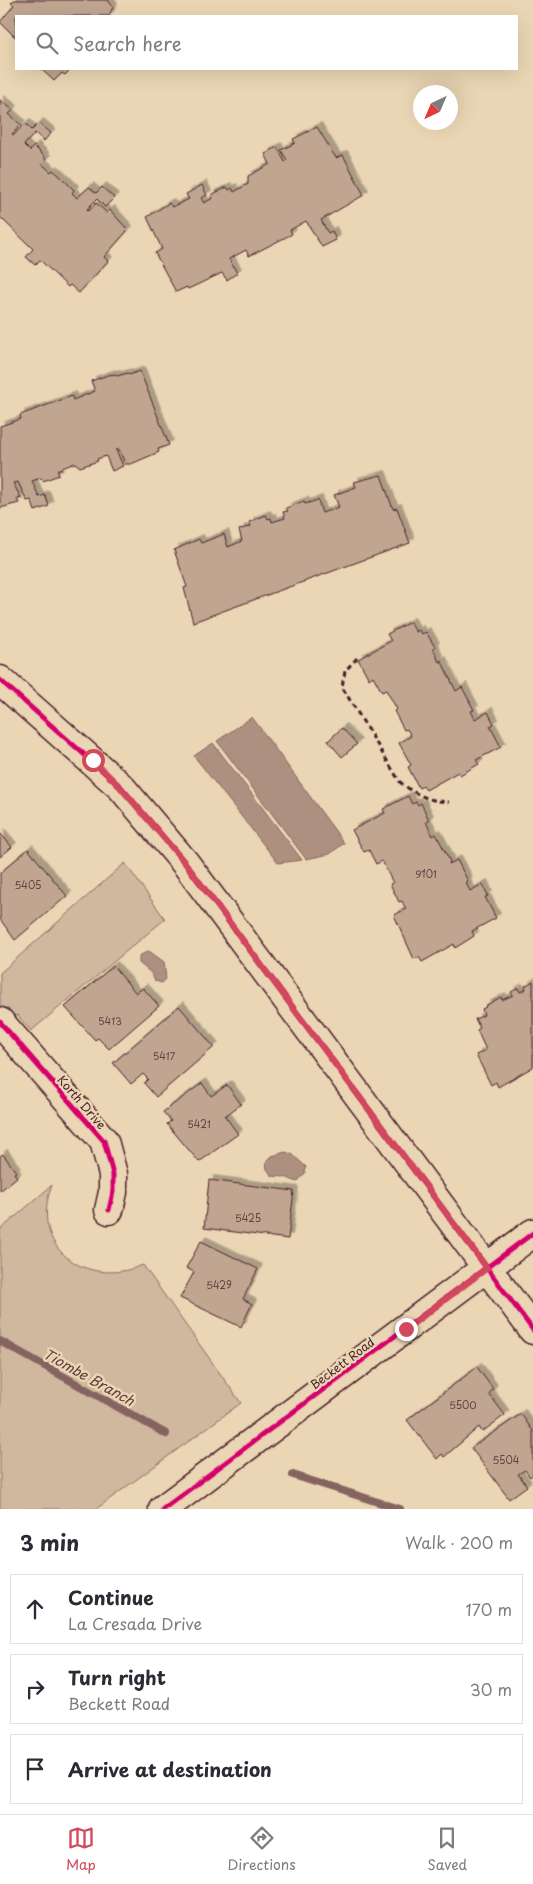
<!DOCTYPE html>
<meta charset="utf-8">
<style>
:root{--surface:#fff;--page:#f7f7f7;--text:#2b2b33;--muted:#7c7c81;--line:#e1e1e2;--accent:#d1495b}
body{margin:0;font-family:"Playpen Sans",sans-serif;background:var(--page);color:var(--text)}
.compass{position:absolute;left:413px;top:85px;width:45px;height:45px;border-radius:50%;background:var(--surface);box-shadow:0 5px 20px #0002;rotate:224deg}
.stop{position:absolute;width:15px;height:15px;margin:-11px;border:4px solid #d1495b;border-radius:50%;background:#fff}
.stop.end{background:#d1495b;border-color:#fff;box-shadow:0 1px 5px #0008}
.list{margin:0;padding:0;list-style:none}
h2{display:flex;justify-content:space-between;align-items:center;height:65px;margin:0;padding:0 20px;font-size:21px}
h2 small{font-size:16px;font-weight:400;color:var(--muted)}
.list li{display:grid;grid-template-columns:32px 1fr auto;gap:15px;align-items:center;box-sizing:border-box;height:70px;margin:0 10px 10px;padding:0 10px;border:1px solid var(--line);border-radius:0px}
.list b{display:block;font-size:19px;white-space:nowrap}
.list p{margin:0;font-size:16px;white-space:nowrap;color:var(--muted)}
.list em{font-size:16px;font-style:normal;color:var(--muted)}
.icon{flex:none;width:28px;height:28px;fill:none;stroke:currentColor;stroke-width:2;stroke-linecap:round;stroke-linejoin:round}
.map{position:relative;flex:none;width:533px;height:1509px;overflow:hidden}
.search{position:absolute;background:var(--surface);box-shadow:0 5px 20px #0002;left:15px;right:15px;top:15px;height:55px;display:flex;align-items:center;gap:12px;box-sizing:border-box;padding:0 18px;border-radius:0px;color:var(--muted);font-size:19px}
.sheet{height:305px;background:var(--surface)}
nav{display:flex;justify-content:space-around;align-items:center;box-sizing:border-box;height:70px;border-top:1px solid var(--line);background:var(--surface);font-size:14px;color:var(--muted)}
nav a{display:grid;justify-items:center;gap:2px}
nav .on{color:var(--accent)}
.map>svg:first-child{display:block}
.green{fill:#cfb89e;stroke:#8c6c64}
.water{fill:#ad9080;stroke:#85635e}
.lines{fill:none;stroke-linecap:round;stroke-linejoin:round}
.stream{stroke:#85635e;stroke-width:8}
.building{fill:#c0a591;stroke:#4a1f2b;filter:url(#shadow)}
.minor-casing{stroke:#4a1f2b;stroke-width:31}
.path{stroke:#4a1f2b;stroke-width:3;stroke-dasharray:5 4;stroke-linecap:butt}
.minor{stroke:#ead6b4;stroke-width:28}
.cycleway-casing{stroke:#ead6b4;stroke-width:8}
.cycleway{stroke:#d6006c;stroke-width:5}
.route{stroke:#d1495b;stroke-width:6}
.labels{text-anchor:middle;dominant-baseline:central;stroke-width:5;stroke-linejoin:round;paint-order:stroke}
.number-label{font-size:10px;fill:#684044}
.street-label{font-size:12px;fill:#4a1f2b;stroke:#ead6b4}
.water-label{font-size:14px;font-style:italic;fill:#633b40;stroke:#ead6b4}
</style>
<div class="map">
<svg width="533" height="1509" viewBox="0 0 533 1509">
<defs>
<filter id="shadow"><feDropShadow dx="4.5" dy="-4.5" stdDeviation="0" flood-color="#0004"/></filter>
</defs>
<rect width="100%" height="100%" fill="#ead6b4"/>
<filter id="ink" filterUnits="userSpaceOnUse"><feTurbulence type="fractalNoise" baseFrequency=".02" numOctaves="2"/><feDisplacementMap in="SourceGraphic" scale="10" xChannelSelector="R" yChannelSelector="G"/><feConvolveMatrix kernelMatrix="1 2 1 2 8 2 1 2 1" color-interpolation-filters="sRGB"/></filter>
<g filter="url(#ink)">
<g class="green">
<path d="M 125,863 L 165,919 L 31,1031 L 17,1015 L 0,1029 L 0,973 Z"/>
<path d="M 52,1185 C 28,1248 86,1289 143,1265 L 241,1403 L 96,1509 L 0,1509 L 0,1230 Z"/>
</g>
<g class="water">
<path d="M 252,717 L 344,843 L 330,854 L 306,859 L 217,741 Z"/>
<path d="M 213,743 L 302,860 L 278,863 L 194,756 Z"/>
<path d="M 149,951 L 164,962 L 166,979 L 162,983 L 155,981 L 151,973 L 139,963 L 139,956 Z"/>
<path d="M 285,1152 L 292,1154 L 306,1167 L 305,1173 L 297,1182 L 285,1177 L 272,1176 L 267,1169 L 266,1162 L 272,1156 Z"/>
</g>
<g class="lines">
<g class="stream">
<path d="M 0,1341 L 166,1434"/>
<path d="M 293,1475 L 400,1509"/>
</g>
</g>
<g class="building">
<path d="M 14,0 L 108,0 L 113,7 L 109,16 L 16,16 L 16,38 L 0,22 L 14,5 L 11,3 Z"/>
<path d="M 41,69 L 71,69 L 65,75 L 62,73 L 54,81 Z"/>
<path d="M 0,100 L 13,110 L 9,114 L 21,125 L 12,134 L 14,135 L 25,123 L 32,130 L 39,123 L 51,133 L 44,141 L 35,133 L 24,145 L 30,151 L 34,146 L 43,155 L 46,160 L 42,164 L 51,172 L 53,170 L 61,177 L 74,190 L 72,193 L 77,198 L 89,187 L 96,193 L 102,187 L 114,198 L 105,207 L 97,199 L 87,209 L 89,211 L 96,203 L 107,213 L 110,210 L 128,230 L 104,257 L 108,261 L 79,293 L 70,285 L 68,287 L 40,260 L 35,265 L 26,257 L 33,249 L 0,217 Z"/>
<path d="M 317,127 L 336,158 L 343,155 L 364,195 L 321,220 L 328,233 L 332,231 L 336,240 L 322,247 L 306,221 L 290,230 L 292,234 L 249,256 L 246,250 L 229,259 L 237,273 L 227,280 L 222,273 L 188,289 L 187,287 L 176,292 L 155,253 L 162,249 L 147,217 L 169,203 L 172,207 L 189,199 L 186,194 L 202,185 L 207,195 L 201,198 L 204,203 L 213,198 L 211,195 L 227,187 L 229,190 L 232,188 L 234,192 L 248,184 L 248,176 L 270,164 L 265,154 L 277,147 L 285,162 L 287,160 L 281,150 L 295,143 L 293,139 Z"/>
<path d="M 140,371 L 169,445 L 158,449 L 159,452 L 131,464 L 125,464 L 119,449 L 116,450 L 123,466 L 112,471 L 106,456 L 97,459 L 98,461 L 80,467 L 75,463 L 57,470 L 59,475 L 43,481 L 41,478 L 32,481 L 39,497 L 45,495 L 49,506 L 35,511 L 31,500 L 27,501 L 18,482 L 13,483 L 21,498 L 17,499 L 19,503 L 0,508 L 0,426 L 21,419 L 20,415 L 72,396 L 73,400 L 95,391 L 91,381 L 108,375 L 116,374 L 117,376 L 128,373 L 129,375 Z"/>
<path d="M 381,475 L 393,509 L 397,508 L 410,543 L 193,622 L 184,588 L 187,587 L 174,550 L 199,539 L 201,543 L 224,534 L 228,547 L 242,541 L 239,530 L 251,526 L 249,522 L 266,515 L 268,519 L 271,518 L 272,522 L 285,518 L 283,512 L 288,511 L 286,508 L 304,501 L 305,504 L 318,500 L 322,513 L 339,507 L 334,495 L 356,487 L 354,482 Z"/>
<path d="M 410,622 L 416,632 L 419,630 L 422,634 L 426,632 L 435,647 L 433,648 L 439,662 L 441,660 L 456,691 L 462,687 L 474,710 L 471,711 L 475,719 L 488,712 L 494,724 L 490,726 L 501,747 L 476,760 L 479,764 L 460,775 L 458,772 L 426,790 L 423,786 L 419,788 L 408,767 L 411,765 L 399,743 L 411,736 L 407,729 L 404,730 L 394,711 L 397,709 L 386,690 L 382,692 L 373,676 L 369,679 L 358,659 L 391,641 L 387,634 Z"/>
<path d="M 342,728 L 357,744 L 342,757 L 328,741 Z"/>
<path d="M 408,796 L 412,804 L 416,802 L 418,805 L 421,803 L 429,820 L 426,822 L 433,836 L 436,834 L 450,861 L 449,864 L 457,860 L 468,881 L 466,883 L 470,891 L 483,884 L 488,896 L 485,897 L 496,918 L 472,931 L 474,936 L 463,943 L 455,948 L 454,944 L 422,962 L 419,957 L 414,959 L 394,915 L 406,909 L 402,901 L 399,902 L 390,884 L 393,883 L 382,861 L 376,864 L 369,850 L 364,852 L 352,830 L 385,813 L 383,809 Z"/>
<path d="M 0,833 L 12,847 L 0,857 Z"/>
<path d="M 28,849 L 67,896 L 15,940 L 0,919 L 0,873 Z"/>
<path d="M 113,966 L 136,993 L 143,988 L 159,1006 L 109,1049 L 98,1038 L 95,1040 L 65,1007 Z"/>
<path d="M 533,981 L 533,1067 L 498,1087 L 496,1082 L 491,1085 L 476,1055 L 486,1050 L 477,1030 L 480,1028 L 475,1019 L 484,1015 L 482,1009 L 486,1007 L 485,1006 L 501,997 L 502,1000 L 513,995 L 511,992 L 518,988 L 520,992 L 526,989 L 525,986 Z"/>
<path d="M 179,1006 L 214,1047 L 156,1097 L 144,1083 L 148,1079 L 143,1074 L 131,1084 L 113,1063 Z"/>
<path d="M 202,1083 L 211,1096 L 227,1085 L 241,1104 L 225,1116 L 238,1134 L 199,1162 L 167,1124 L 171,1121 L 163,1112 Z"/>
<path d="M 3,1154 L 16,1172 L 14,1173 L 17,1177 L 0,1191 L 0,1156 Z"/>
<path d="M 209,1180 L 294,1191 L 288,1239 L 204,1228 Z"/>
<path d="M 201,1241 L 258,1269 L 243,1299 L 252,1304 L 241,1327 L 180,1298 L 194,1272 L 186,1268 Z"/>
<path d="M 477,1367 L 493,1389 L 489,1394 L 505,1415 L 482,1432 L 479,1427 L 444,1457 L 442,1454 L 437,1459 L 407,1420 Z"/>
<path d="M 521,1414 L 533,1431 L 533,1474 L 530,1477 L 525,1470 L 518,1474 L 527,1486 L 509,1499 L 471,1448 Z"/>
</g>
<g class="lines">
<defs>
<g id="minor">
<path d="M 0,680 L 121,787 L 186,864 L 533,1330"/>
<path d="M 0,1022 L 104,1141 L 113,1174 L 113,1192 L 109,1210"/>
<path d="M 163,1509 L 533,1233"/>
</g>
</defs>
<use href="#minor" class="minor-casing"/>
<path class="path" d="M 357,658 L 345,671 L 342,687 L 400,782 C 416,795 429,801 449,802"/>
<use href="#minor" class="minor"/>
<defs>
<g id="cycleway">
<path d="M 0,680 L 121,787 L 186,864 L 533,1330"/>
<path d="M 0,1022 L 104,1141 L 113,1174 L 113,1192 L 109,1210"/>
<path d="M 163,1509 L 533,1233"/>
</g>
</defs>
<use href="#cycleway" class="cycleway-casing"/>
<use href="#cycleway" class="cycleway"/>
</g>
</g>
<g class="lines" filter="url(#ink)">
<path class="route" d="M 93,760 L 120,787 L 186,864 L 487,1268 L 406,1329"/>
</g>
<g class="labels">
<g class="number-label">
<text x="426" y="873">9101</text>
<text x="28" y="884">5405</text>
<text x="110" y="1020">5413</text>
<text x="164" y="1055">5417</text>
<text x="199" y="1123">5421</text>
<text x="248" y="1217">5425</text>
<text x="219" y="1284">5429</text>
<text x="463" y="1404">5500</text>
<text x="506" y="1459">5504</text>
</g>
<g class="street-label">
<text transform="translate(82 1102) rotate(49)">Korth Drive</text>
<text transform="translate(342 1363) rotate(-37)">Beckett Road</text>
</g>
<g class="water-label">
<text transform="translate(89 1377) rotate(29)">Tiombe Branch</text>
</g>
</g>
</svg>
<svg class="compass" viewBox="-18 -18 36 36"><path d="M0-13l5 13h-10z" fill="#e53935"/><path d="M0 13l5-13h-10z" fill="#7c7c81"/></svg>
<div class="stop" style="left:93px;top:760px"></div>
<div class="stop end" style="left:406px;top:1329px"></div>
<div class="search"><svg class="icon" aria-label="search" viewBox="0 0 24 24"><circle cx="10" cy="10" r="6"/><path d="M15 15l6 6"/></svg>Search here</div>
</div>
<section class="sheet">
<h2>3 min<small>Walk · 200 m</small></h2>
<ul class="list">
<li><svg class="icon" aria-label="ahead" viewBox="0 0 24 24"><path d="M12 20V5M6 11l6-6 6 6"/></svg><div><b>Continue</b><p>La Cresada Drive</p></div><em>170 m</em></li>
<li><svg class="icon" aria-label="right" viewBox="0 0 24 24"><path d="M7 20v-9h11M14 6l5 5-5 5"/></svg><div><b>Turn right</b><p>Beckett Road</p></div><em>30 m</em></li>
<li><svg class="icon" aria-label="arrive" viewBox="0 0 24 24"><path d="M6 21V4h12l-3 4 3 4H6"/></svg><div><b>Arrive at destination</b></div></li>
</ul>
</section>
<nav>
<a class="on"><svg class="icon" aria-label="map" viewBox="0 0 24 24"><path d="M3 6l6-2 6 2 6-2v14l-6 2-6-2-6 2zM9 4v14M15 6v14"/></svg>Map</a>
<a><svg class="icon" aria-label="directions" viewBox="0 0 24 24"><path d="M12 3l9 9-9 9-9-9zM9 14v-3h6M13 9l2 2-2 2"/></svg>Directions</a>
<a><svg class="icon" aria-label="saved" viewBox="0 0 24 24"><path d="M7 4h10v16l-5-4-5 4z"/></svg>Saved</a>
</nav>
